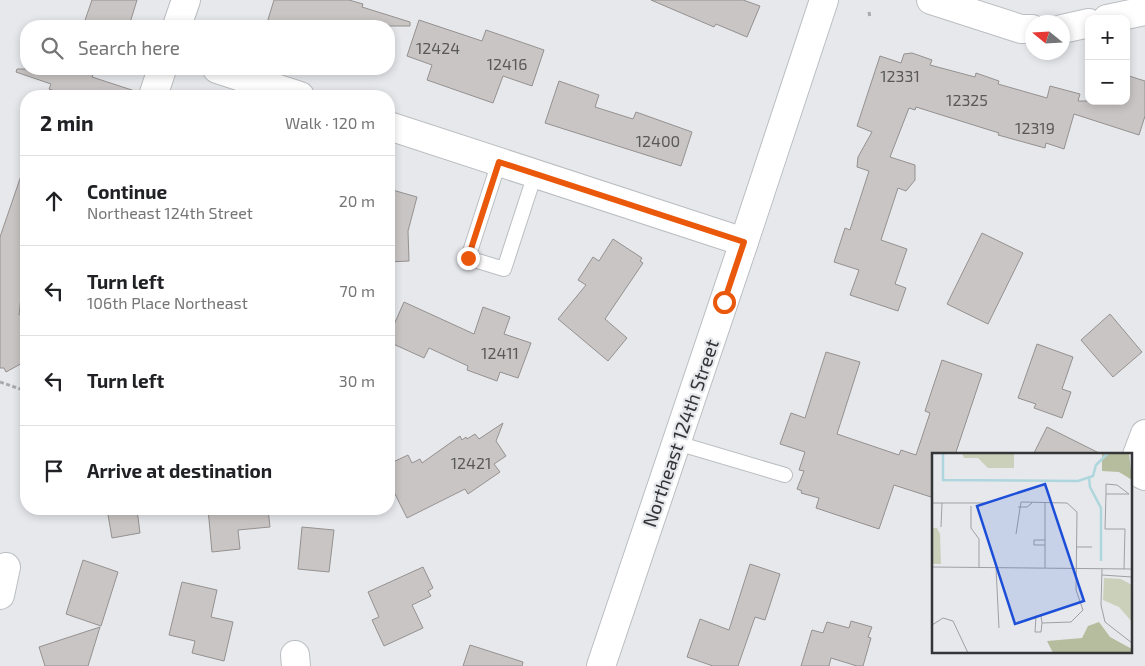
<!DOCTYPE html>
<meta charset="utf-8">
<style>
:root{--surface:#fff;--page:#f6f6f6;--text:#202124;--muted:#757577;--line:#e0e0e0}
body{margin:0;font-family:"Exo 2",sans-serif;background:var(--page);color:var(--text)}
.controls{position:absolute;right:15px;top:15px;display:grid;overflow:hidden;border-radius:10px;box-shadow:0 2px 8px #0003}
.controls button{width:45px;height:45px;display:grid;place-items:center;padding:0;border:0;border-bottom:1px solid var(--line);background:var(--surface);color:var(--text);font:25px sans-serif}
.compass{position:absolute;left:1025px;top:15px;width:45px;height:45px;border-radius:50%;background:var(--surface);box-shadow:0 2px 8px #0003;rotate:288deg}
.stop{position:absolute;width:15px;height:15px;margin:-11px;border:4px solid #ea580c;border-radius:50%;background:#fff}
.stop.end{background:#ea580c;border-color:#fff;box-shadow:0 1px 5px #0008}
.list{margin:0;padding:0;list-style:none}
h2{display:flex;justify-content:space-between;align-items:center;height:65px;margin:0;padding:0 20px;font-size:21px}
h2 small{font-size:16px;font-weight:400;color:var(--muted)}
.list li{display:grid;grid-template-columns:32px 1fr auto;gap:15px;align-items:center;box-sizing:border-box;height:90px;padding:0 20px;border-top:1px solid var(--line)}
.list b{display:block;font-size:19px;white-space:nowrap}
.list p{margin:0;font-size:16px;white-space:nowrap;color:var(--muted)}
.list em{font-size:16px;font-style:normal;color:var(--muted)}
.icon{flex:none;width:28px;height:28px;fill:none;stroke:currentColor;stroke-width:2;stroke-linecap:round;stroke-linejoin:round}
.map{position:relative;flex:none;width:1145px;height:666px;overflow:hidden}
.search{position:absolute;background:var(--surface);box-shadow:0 2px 8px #0003;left:20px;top:20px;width:375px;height:55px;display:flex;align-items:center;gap:12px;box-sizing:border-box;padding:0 18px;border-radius:20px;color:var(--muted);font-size:19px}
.panel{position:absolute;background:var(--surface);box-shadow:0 2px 8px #0003;left:20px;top:90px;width:375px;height:425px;border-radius:20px}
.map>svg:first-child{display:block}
.building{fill:#c9c5c4;stroke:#959190}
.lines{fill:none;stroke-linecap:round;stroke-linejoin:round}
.lane-casing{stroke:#bbbec1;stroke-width:16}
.street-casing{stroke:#bbbec1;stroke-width:30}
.secondary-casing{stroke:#bbbec1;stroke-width:30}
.path{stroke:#a8aaad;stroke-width:3;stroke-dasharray:4 2.5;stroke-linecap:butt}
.lane{stroke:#fff;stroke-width:14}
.street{stroke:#fff;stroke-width:28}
.secondary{stroke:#fff;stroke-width:28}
.route{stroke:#ea580c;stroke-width:6}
.labels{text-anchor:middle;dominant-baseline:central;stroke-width:4.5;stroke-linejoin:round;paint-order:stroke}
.number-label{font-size:16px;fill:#59595a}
.street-label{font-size:19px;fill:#343536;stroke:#e6e8ec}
.inset-river{fill:none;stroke:#aed6dd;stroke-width:2.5}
.inset-road{fill:none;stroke:#9fa0a3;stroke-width:1}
.view{fill:#1d4ed8;fill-opacity:0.15;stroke:#1d4ed8;stroke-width:2.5}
.inset-edge{fill:none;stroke:#343536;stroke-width:2.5}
</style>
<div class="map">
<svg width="1145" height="666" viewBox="0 0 1145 666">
<rect width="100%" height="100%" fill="#e6e8ec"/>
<g class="building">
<path d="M 92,0 L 137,0 L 129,26 L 83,26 Z"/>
<path d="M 274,0 L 349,0 L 363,4 L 362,7 L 410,22 L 410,26 L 266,26 Z"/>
<path d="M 651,0 L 743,0 L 760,6 L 747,37 L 716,24 L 714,27 Z"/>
<path d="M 419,20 L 482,41 L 486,30 L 544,50 L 532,86 L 503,76 L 493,103 L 427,80 L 432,65 L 407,56 Z"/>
<path d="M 912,53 L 932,60 L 930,65 L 975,77 L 976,73 L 999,81 L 998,84 L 1047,98 L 1050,86 L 1080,94 L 1078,101 L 1126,101 L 1126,75 L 1145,81 L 1145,116 L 1139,135 L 1074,114 L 1064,149 L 1046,143 L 1045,148 L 998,135 L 999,133 L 916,107 L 915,110 L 909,108 L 890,157 L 915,165 L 915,180 L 906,191 L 898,188 L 881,240 L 907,249 L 895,284 L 906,288 L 898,311 L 850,295 L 859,270 L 834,262 L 845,228 L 850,230 L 869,171 L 857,167 L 858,157 L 872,132 L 857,126 L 880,56 L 901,63 L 904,54 Z"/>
<path d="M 17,69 L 95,69 L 92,77 L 138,92 L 137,96 L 69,96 L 49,89 L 51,84 L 16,72 Z"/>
<path d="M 559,81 L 599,95 L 595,107 L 633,119 L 636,112 L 692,132 L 681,166 L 545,123 Z"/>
<path d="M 23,170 L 26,171 L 26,250 L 19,315 L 26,311 L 26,361 L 6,372 L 4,368 L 0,368 L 0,237 Z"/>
<path d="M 389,189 L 417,197 L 408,231 L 409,261 L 389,262 Z"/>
<path d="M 982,233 L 1023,253 L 988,324 L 947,304 Z"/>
<path d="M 613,239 L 642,258 L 640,261 L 643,263 L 605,319 L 627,338 L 608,361 L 558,319 L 586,285 L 578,280 L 593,257 L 599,261 Z"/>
<path d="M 404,302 L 474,334 L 483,307 L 510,317 L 504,334 L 531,343 L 518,378 L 500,372 L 497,381 L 467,370 L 468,366 L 429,348 L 424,358 L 389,342 L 389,336 Z"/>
<path d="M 1110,314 L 1142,352 L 1113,377 L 1081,340 Z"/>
<path d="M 1037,344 L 1073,357 L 1062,389 L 1071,392 L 1062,418 L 1034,408 L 1036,404 L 1018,398 Z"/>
<path d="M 826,352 L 860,362 L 837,434 L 899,455 L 901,450 L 916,455 L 930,413 L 925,411 L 942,360 L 982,374 L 955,455 L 934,455 L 934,498 L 894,485 L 879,529 L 816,508 L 819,498 L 801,493 L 802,491 L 797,489 L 804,471 L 799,470 L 805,452 L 780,444 L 791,413 L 805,418 Z"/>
<path d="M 503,423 L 496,441 L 506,456 L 494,464 L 500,472 L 468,494 L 465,489 L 407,518 L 394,492 L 389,494 L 389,464 L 408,455 L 412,463 L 420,459 L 422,463 L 460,436 L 462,440 L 466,437 L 467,439 L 475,434 L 479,439 Z"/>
<path d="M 1047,427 L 1103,455 L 1033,455 Z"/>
<path d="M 107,509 L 137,509 L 140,533 L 112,538 Z"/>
<path d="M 208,509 L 268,509 L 270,527 L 238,530 L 240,549 L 212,552 Z"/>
<path d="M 302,527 L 334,530 L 329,572 L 298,569 Z"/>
<path d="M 83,560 L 118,572 L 101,626 L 66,614 Z"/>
<path d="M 750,564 L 780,574 L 765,620 L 755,617 L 738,666 L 713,666 L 687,657 L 700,619 L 729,630 Z"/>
<path d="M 423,567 L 433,588 L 428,591 L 431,596 L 412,605 L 423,628 L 384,646 L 372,620 L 379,617 L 368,592 Z"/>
<path d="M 182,582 L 217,590 L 211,617 L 233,622 L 224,661 L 192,653 L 195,641 L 169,635 Z"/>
<path d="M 851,621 L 872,627 L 868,637 L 871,638 L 863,666 L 857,666 L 831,658 L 829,666 L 801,666 L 812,630 L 823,633 L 827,622 L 849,628 Z"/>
<path d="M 100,627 L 88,666 L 45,666 L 39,647 Z"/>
<path d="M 470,645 L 523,662 L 522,666 L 463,666 Z"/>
</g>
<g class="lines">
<defs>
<g id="lane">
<path d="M 499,162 L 468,258 L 504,269 L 535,174"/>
<path d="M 677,443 L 785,475"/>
</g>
<g id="street">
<path d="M 931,0 L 1021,29 L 1032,29"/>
<path d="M 1107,19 L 1145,11"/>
<path d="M 177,26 L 186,0"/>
<path d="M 1062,29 L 1089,23"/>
<path d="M 217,69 L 300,96"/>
<path d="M 153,96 L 162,69"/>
<path d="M 389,126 L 744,242"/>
<path d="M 1145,434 L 1137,455 L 1141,474 L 1145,476"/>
<path d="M 0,595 L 6,567"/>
<path d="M 295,655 L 296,666"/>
</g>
<path id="secondary" d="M 601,666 L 744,242 L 824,0"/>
</defs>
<use href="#lane" class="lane-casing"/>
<use href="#street" class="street-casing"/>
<use href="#secondary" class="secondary-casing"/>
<g class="path">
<path d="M 869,12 L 870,18"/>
<path d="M 0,382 L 26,391"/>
</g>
<use href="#lane" class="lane"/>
<use href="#street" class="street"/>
<use href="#secondary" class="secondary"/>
</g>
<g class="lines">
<path class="route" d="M 468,258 L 499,162 L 744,242 L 724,302"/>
</g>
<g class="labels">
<g class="number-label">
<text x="438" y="47">12424</text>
<text x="507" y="63">12416</text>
<text x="900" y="75">12331</text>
<text x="967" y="99">12325</text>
<text x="1035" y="127">12319</text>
<text x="658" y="140">12400</text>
<text x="500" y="352">12411</text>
<text x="471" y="462">12421</text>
</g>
<g class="street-label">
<text transform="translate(680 433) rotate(-71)">Northeast 124th Street</text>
</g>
</g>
<g transform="translate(932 453)">
<rect width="200" height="200" fill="#e6e8ec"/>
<path d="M 30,0 L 82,0 L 82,15 L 56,15 L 46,5 L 32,5 ZM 0,75 L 5,75 L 8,81 L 9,111 L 0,111 ZM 172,125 L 189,126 L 200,132 L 200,169 L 187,154 L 171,147 Z" fill="#cbd0ba"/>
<path d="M 170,0 L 197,0 L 200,27 L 187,19 L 170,18 ZM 167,169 L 178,184 L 200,196 L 200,200 L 121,200 L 115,188 L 150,185 L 156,173 Z" fill="#b6bd9e"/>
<path class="inset-river" d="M 11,0 L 11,27 L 146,28 L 161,23 L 164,12 L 176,0M 157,24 L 158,34 L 169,55 L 169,108"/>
<path class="inset-road" d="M 174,41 L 174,31 L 185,32 L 197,41M 0,50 L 55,50M 39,53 L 39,75 L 47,86 L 47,115M 86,54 L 95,54 L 100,50M 9,74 L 10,50M 84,81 L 89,49 L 135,50 L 145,59 L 144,137 L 151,157 L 139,169 L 110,170 L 109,163 L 104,163 L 103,179 L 109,179 L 110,170M 113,87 L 102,87 L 102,92 L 113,92M 144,94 L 160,94M 0,114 L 200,116M 64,115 L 67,175M 113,115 L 113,50M 170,116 L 169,152 L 173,169 L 200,190M 192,116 L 193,76 L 173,76 L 174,41 L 197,41M 170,122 L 200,124M 0,172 L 11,165 L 21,168 L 36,200"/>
<path class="view" d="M 113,31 L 152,148 L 83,171 L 45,53 Z"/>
<rect width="200" height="200" class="inset-edge"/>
</g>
</svg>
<div class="controls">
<button>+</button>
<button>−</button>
</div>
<svg class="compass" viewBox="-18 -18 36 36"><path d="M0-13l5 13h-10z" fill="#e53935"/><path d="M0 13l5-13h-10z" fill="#757577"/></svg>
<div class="stop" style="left:724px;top:302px"></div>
<div class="stop end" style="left:468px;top:258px"></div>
<div class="search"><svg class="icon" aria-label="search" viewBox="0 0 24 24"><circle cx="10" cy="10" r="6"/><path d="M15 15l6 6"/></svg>Search here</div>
<section class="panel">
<h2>2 min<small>Walk · 120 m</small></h2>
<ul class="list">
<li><svg class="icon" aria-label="ahead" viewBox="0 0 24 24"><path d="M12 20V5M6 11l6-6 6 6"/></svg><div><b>Continue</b><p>Northeast 124th Street</p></div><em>20 m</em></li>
<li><svg class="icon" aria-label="left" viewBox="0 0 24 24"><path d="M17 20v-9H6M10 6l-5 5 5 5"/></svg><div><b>Turn left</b><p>106th Place Northeast</p></div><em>70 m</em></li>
<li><svg class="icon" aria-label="left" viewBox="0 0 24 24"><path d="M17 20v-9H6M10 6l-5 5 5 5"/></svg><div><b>Turn left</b></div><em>30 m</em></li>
<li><svg class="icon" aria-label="arrive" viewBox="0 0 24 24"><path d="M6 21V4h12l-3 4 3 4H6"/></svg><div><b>Arrive at destination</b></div></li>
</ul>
</section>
</div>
